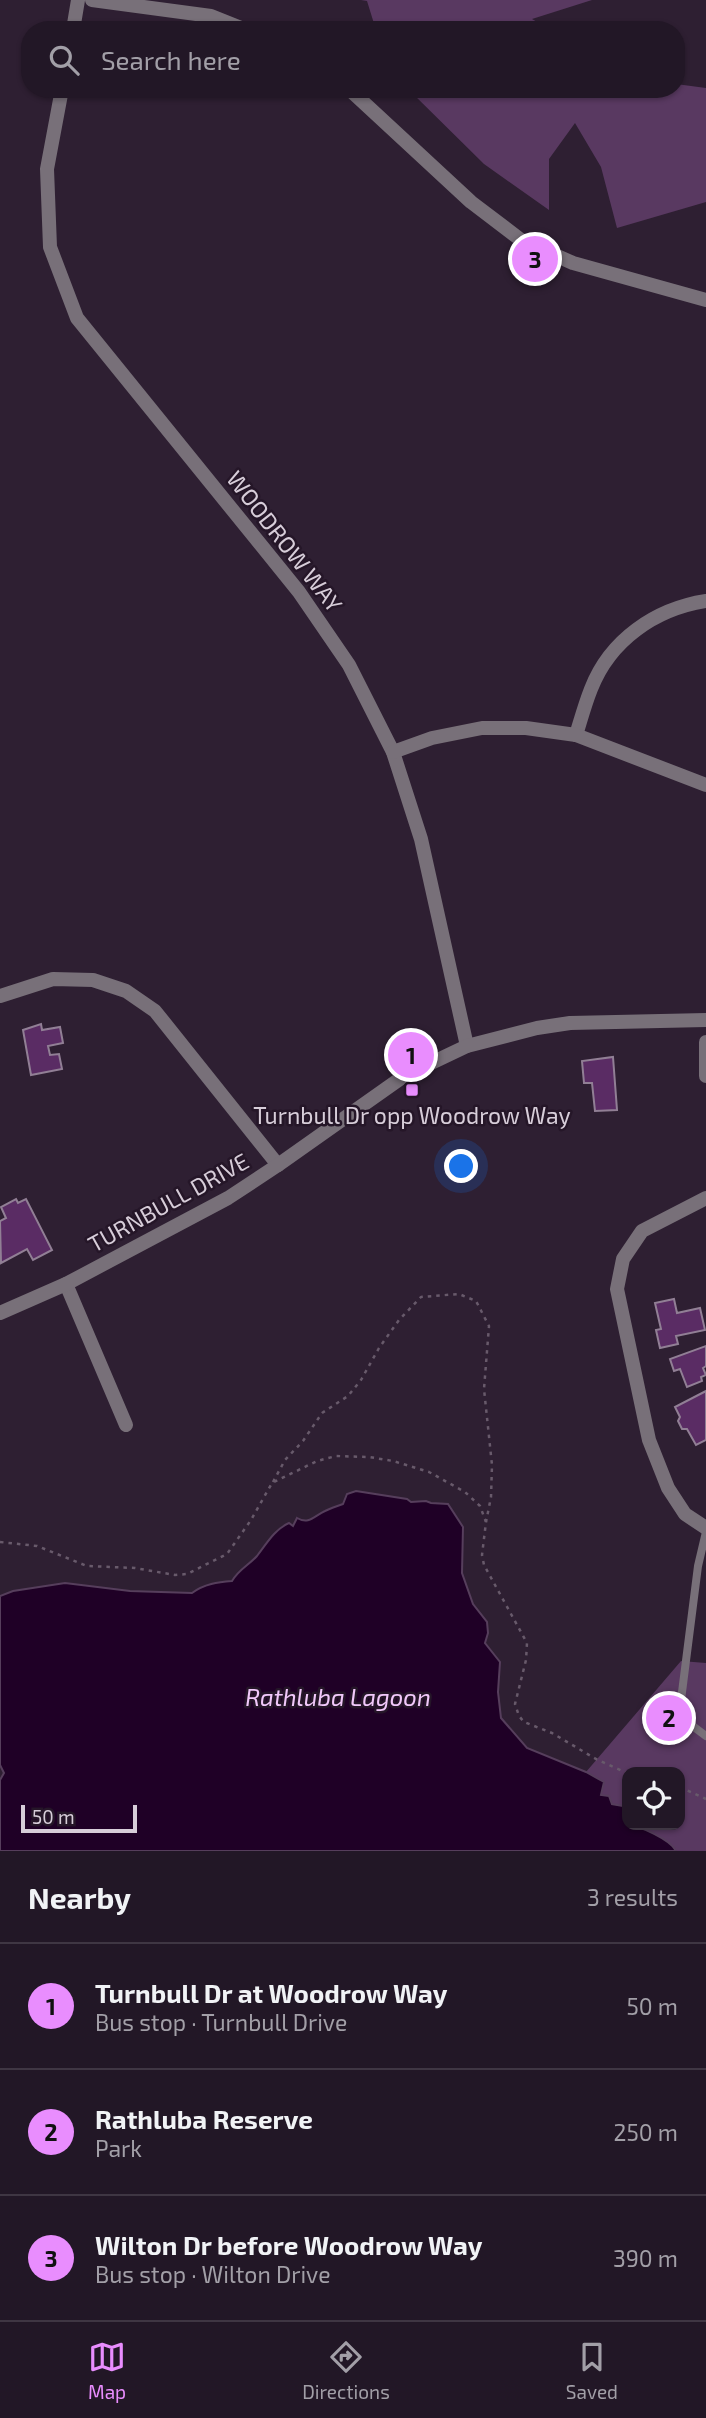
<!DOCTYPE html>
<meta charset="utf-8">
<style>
:root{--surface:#221726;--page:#2a202e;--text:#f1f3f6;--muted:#a29fa7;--line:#3f3643;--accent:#e98dfe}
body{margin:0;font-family:"Exo 2",sans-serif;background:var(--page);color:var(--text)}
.controls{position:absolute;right:21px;bottom:21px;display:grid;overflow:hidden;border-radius:14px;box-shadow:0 2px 5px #0004}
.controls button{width:63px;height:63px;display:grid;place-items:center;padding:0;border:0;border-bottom:2px solid var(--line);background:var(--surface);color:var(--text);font:35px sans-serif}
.scale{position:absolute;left:21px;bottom:18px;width:116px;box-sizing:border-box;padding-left:7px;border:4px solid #d7cdd9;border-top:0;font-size:19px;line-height:24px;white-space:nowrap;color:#d7cdd9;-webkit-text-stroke:5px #251628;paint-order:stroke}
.you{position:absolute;left:462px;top:1167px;width:24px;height:24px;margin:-18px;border:5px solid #fff;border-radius:50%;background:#1a73e8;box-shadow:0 0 0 10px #1a73e833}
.badge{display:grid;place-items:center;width:46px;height:46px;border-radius:50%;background:var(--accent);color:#111;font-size:23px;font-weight:700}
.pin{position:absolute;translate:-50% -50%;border:4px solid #fff;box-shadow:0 2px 7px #0006}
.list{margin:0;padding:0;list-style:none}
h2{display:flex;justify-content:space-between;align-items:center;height:91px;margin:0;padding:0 28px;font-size:30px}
h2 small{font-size:23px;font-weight:400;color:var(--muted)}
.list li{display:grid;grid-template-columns:46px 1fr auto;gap:21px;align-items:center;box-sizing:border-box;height:126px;padding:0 28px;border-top:2px solid var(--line)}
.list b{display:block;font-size:26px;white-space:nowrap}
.list p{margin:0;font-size:23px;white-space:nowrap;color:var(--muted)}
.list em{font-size:23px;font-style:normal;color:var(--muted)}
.icon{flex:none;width:38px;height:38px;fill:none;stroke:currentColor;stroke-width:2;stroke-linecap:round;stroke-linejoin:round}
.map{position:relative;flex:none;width:706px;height:1851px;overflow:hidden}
.search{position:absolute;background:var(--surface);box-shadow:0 2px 5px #0004;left:21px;right:21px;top:21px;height:77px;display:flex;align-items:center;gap:18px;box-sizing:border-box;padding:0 24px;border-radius:28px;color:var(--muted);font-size:26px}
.sheet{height:469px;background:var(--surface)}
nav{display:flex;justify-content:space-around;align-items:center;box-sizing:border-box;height:98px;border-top:2px solid var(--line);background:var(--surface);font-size:19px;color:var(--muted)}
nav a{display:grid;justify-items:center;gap:4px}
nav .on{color:var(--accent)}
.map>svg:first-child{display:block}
.green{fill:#593961}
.water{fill:#1f0026;stroke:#563e5c;stroke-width:2}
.building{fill:#5a2c64;stroke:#917f95;stroke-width:2}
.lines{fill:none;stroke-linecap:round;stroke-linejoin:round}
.path{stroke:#685a6b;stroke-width:2.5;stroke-dasharray:3.5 5;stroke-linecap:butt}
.service{stroke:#787079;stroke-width:8}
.minor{stroke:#787079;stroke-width:14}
.poi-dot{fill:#e98dfe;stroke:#251628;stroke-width:2.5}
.labels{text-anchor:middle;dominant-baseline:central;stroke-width:5;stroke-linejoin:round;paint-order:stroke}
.street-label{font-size:23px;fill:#d7cdd9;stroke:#251628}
.poi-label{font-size:23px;fill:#d7cdd9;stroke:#251628}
.water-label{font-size:24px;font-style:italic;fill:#f1c8fa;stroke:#251628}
</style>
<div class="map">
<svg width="706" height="1851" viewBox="0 0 706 1851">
<rect width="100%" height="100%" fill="#2e1f32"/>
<g class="green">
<path d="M 361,0 L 592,0 L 532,19 L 551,30 L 376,30 L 367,1 Z"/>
<path d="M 676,84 L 706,88 L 706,202 L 617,228 L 601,167 L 575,123 L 549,159 L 549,210 L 484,164 L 408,89 L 676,89 Z"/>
<path d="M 681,1661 L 706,1663 L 706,1851 L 676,1851 C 667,1836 648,1835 635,1825 L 680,1825 L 680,1772 L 627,1772 L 627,1815 L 601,1795 L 604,1782 L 586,1772 Z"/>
</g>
<path class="water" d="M 356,1491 L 407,1499 L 411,1502 L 426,1501 L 431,1503 L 448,1504 L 463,1527 L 462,1573 L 473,1604 L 487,1622 L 488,1633 L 485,1643 L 500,1662 L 498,1692 L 501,1718 L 527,1748 L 586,1772 L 604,1782 L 601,1795 L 609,1796 L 612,1804 L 623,1806 L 627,1815 L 627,1825 C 639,1825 671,1840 676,1851 L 0,1851 L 0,1780 L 4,1773 L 0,1765 L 0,1596 L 13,1591 L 65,1583 L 130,1591 L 192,1593 C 204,1584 218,1582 232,1581 C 239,1569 249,1565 257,1556 C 267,1543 274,1530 289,1523 L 293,1526 L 297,1518 C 309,1525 314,1516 325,1511 C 331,1508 337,1506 343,1504 L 347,1494 Z"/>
<g class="building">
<path d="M 41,1024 L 42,1030 L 60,1027 L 63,1043 L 48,1046 L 50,1055 L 59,1054 L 62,1069 L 31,1075 L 23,1030 Z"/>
<path d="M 613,1057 L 617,1110 L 595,1111 L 592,1083 L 584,1083 L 582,1061 Z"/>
<path d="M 16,1199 L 18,1203 L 26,1199 L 52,1250 L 33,1260 L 27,1249 L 1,1263 L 0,1221 L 6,1218 L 1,1207 Z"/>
<path d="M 674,1299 L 677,1313 L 700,1308 L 705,1330 L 676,1336 L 678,1344 L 660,1348 L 656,1330 L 661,1329 L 655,1303 Z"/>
<path d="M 706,1346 L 706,1366 L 703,1368 L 706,1375 L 701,1377 L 702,1381 L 687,1387 L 680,1369 L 674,1371 L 670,1359 Z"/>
<path d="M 706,1391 L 706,1440 L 696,1445 L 687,1429 L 682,1429 L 678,1421 L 680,1417 L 675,1407 Z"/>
</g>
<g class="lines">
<g class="path">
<path d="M 273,1482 L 285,1460 L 303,1441 L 322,1413 L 348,1396 L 361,1380 L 379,1348 L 399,1320 L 421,1297 L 459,1294 L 476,1301 L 489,1326 L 484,1389 L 492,1465 L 491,1497 L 486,1522"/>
<path d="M 0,1542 L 37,1546 L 87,1566 L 135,1568 L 175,1575 L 187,1574 L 227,1554 L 251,1520 L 272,1483 L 317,1461 L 336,1456 L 369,1457 L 393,1461 L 429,1472 L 465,1492 L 480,1506 L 486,1522 L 482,1555 L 484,1565 L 527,1643 L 526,1660 L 515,1704 L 519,1716 L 524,1722 L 552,1733 L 596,1759 L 627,1773"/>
<path d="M 680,1787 L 706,1799"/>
</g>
<path class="service" d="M 706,1532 L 698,1566 L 681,1700 L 686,1721 L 706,1736"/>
<g class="minor">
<path d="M 92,0 L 211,16 L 246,30"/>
<path d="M 73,30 L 78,0"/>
<path d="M 62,89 L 47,169 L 50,247 L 77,318 L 299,592 L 349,665 L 393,752 L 421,839 L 467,1046"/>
<path d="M 349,89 L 471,202 L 521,240 L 573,263 L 706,300"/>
<path d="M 576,735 C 581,719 585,704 591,689 C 610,640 655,609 706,601"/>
<path d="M 393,752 L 432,738 L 482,728 L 526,728 L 576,735 L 706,785"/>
<path d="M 0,996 L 53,979 L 93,980 L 126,991 L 155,1011 L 278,1165"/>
<path d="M 706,1042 L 706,1076"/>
<path d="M 706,1198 L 642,1231 L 623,1259 L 617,1289 L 649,1440 L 668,1488 L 685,1514 L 706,1528"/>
<path d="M 66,1284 L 126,1425"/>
<path d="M 0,1313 L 66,1284 L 228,1198 L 278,1165 L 404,1076 L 467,1046 L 537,1028 L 570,1023 L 706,1020"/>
</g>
</g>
<rect class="poi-dot" x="405" y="1083" width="14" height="14" rx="3.5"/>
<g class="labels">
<g class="street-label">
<text transform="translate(285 541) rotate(52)">WOODROW WAY</text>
<text transform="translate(168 1202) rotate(-29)">TURNBULL DRIVE</text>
</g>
<g class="poi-label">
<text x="412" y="1115">Turnbull Dr opp Woodrow Way</text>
</g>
<g class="water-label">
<text x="338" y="1696">Rathluba Lagoon</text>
</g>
</g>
</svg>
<div class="controls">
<button><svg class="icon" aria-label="locate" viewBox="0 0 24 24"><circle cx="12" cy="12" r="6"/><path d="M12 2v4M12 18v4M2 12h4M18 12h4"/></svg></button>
</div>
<div class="scale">50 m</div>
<div class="you"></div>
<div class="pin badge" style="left:411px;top:1055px">1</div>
<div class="pin badge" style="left:669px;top:1718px">2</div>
<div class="pin badge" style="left:535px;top:259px">3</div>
<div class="search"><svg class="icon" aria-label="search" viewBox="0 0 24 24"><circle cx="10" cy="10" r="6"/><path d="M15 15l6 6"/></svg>Search here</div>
</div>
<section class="sheet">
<h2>Nearby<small>3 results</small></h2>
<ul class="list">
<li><span class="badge">1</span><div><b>Turnbull Dr at Woodrow Way</b><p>Bus stop · Turnbull Drive</p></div><em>50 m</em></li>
<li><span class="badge">2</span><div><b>Rathluba Reserve</b><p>Park</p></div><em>250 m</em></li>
<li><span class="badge">3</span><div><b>Wilton Dr before Woodrow Way</b><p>Bus stop · Wilton Drive</p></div><em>390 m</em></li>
</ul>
</section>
<nav>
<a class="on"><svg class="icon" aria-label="map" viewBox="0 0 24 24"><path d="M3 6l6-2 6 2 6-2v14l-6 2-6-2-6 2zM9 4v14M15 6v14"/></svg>Map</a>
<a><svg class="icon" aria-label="directions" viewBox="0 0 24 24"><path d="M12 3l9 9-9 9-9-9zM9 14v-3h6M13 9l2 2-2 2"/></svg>Directions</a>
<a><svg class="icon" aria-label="saved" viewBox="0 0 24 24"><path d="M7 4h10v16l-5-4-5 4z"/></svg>Saved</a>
</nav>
